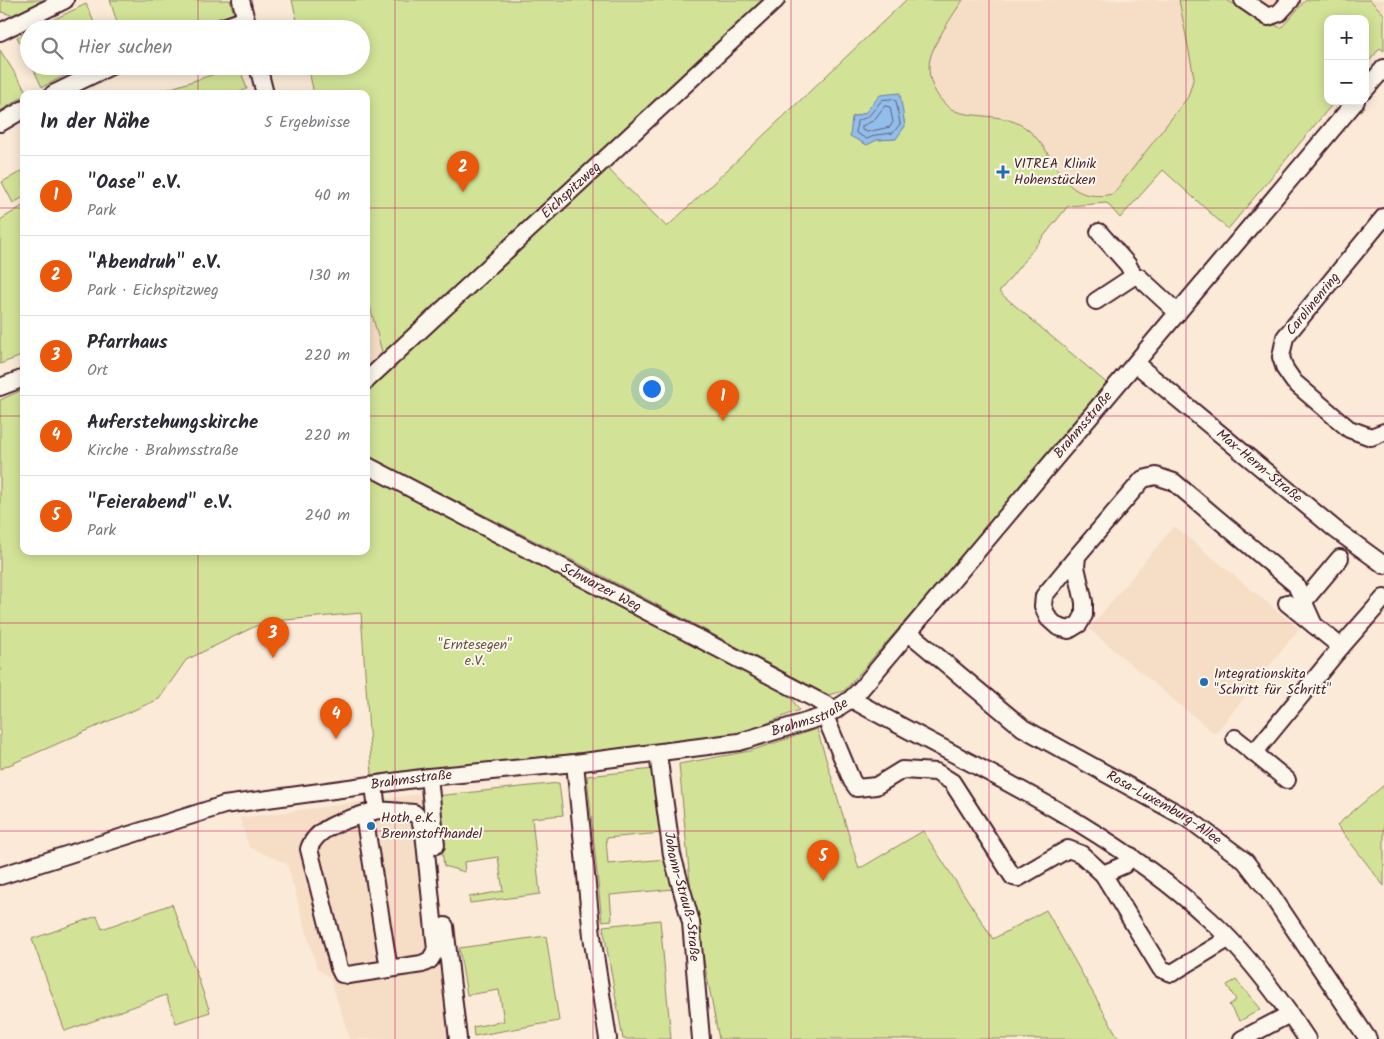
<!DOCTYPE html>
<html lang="de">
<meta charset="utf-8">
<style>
:root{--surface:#fff;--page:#f7f7f7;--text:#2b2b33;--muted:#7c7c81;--line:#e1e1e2;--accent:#ea580c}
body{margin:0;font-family:Kalam,sans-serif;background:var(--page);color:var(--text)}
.controls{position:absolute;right:15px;top:15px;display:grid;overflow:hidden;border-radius:10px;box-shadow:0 2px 12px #0003}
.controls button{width:45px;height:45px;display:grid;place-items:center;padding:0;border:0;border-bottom:1px solid var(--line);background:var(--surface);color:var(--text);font:25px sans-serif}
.you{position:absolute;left:651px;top:388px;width:18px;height:18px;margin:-12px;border:4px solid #fff;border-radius:50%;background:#1a73e8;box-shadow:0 0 0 8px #1a73e833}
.badge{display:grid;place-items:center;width:32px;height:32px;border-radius:50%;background:var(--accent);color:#fff;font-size:16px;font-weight:700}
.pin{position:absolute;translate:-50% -41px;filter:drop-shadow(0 1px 2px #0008)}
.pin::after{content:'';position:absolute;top:26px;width:18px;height:15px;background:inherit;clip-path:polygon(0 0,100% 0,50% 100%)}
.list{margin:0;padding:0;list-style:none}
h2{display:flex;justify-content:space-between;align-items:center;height:65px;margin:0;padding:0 20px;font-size:21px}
h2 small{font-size:16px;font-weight:400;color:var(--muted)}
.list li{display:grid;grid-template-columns:32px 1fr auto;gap:15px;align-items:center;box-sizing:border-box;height:80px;padding:0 20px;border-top:1px solid var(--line)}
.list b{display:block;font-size:19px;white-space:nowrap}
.list p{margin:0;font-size:16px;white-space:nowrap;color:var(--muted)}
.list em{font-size:16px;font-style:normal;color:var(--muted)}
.icon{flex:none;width:28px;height:28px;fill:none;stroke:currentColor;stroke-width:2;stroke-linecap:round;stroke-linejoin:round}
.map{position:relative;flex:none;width:1384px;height:1039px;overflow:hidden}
.search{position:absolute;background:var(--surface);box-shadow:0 2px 12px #0003;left:20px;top:20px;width:350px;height:55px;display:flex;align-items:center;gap:12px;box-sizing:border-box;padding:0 18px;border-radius:28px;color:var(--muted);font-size:19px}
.panel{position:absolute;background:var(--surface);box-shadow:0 2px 12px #0003;left:20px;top:90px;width:350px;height:465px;border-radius:10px}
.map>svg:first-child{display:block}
.built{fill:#f6ddc6}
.green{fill:#d2e397;stroke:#8e8161;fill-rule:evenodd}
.water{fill:#91beeb;stroke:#757e9e}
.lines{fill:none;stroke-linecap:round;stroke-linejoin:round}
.shore{stroke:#665f78;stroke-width:1}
.minor-casing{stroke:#4a1f2b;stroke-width:20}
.minor{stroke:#fbf7ec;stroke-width:16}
.grid{fill:none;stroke:#c2185b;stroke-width:1;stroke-opacity:0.55}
.poi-dot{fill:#1f6fb2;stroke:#fbf7ec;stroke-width:2}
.labels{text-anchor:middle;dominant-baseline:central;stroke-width:4;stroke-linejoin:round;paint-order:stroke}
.poi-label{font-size:14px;fill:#4a1f2b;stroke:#fbf7ec;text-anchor:start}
.street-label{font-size:14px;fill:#4a1f2b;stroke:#fbf7ec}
.park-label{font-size:14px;fill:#6c5046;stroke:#fbf7ec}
</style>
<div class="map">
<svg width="1384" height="1039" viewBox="0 0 1384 1039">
<rect width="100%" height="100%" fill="#faead7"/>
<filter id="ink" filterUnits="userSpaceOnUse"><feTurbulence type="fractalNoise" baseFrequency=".02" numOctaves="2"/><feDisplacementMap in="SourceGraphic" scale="10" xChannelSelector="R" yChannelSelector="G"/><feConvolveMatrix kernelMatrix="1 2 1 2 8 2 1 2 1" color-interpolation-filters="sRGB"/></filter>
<g filter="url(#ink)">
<g class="built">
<path d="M 906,0 L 1306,0 L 1122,202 L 1068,206 L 999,291 L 820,141 L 883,23 Z"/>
<path d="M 1370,0 L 1384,0 L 1384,14 Z"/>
<path d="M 366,291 L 383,356 L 366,373 Z"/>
<path d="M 1174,526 L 1299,629 L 1215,734 L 1089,629 Z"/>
<path d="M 426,793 L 453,1036 L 439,1039 L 350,1039 L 330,978 L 317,968 L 287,864 L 249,847 L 240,818 Z"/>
</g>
<g class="green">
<path d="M 1,0 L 44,0 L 12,15 L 1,12 Z"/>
<path d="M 110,0 L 230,0 L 234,14 L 188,29 L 119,29 Z"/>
<path d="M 292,0 L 769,0 L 383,356 L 366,291 L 366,94 L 314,94 L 308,66 L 361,66 L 361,29 L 299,29 Z"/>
<path d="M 906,0 L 963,0 C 954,13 933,44 930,59 C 925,80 940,109 962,113 C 985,118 1007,114 1027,129 C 1061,156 1057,205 1113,194 L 1188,97 L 1194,77 L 1179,0 L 1226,0 L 1281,28 L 1306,0 L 1370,0 L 1384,14 L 1384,51 L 1380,48 L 1365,66 L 1365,19 L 1328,19 L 1328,101 L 1335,101 L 1228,229 L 1163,170 L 1120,218 L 1107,203 L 1068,206 L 999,292 L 1110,386 L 844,691 L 828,695 L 584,566 L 366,455 L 366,386 L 604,165 L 667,227 ZM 902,111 L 905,126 L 895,139 L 876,140 L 852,117 L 865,113 Z"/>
<path d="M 86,4 L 97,29 L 34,29 Z"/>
<path d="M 29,31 L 29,60 L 17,37 Z"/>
<path d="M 0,50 L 28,94 L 24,94 L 24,96 L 0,111 Z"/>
<path d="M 32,66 L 85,66 L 42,87 Z"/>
<path d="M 239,66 L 247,89 L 235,94 L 153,94 Z"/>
<path d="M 24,170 L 24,197 L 13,203 L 2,182 Z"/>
<path d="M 24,205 L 24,355 L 0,364 L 0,220 Z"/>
<path d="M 24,389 L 24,551 L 366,551 L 366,471 L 789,694 L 799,710 L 746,732 L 701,740 L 372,775 L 361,613 L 264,622 L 186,660 L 159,699 L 0,769 L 0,400 Z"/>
<path d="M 817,729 L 859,869 L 923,831 L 993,939 L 1046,910 L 1119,1039 L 719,1039 L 691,893 L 679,764 L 750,751 Z"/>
<path d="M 654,769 L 662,833 L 606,838 L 608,864 L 667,859 L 674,889 L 610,895 L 612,920 L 602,921 L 587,776 Z"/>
<path d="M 559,783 L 563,815 L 532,818 L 540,894 L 470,903 L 469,897 L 503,891 L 498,857 L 464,862 L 465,872 L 444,866 L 436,796 Z"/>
<path d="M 1384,785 L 1384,886 L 1337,825 Z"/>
<path d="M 172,904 L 210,1012 L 176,1023 L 166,995 L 65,1031 L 32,939 L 97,916 L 102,929 Z"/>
<path d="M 660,920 L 671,1039 L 623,1039 L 603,926 Z"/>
<path d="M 546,936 L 559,1021 L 474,1036 L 473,1027 L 504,1021 L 499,990 L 467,995 L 459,948 Z"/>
<path d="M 1236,980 L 1261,1009 L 1240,1021 L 1229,1005 L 1236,1000 L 1227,985 Z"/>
</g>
<path class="water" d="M 900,93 L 905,126 L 896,139 L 877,140 L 867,145 L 850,136 L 852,117 L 865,113 L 880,95 Z"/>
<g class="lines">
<g class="shore">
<path d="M 893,99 L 896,101 L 900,124 L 893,133 L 876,135 L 867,139 L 856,133 L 857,121 L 868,117 L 882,100 Z"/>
<path d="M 885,106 L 890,107 L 893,122 L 890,127 L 867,132 L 862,130 L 862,126 L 873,121 Z"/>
</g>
<defs>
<g id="minor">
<path d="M 241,0 L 248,29"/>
<path d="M 1243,0 L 1268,17 L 1279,13 L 1291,0"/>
<path d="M 218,29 L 246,19"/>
<path d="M 0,32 L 65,0"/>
<path d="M 258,66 L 265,94"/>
<path d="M 1365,90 L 1384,68"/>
<path d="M 53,94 L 111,66"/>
<path d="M 0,123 L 24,109"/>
<path d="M 1384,217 L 1285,337 L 1281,357 L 1285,369 L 1294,382 L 1349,429 L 1371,437 L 1384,432"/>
<path d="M 1099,232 L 1128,265 L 1134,276"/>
<path d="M 1096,301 L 1134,276 L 1139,277 L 1178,313"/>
<path id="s1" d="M 1136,364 L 1336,530 L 1384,565"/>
<path id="s2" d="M 366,381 L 776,0"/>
<path d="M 0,387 L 24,378"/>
<path id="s3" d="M 366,465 L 836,710"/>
<path d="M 1077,556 L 1076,567 L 1084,602 L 1084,615 L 1079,624 L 1069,630 L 1058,627 L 1048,618 L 1043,606 L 1044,596 L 1077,556 L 1143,479 L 1156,476 L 1174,482 L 1296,585 L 1314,625"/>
<path d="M 1304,601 L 1340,558"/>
<path d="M 1287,603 L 1341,647 L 1384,598"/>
<path id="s4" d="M 908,632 L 1023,728 L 1190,820 L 1245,861 L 1272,896 L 1368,1039"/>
<path d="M 851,699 C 973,767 1105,823 1209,919 C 1247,953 1279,997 1307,1039"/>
<path d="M 825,716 L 852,781 L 857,788 L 876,786 L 902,770 L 936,772 L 952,782 L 1013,877 L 1018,878 L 1068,849 L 1081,854 L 1103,874 L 1124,865 L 1131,856"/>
<path d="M 1235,738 L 1254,753 L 1341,647"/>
<path d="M 1254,753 L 1287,780"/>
<path id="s5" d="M 658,754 L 672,855 L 691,922 L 701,1039"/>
<path d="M 575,763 L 592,936 L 608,1039"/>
<path d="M 429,777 L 436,845"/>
<path d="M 374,785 L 377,810 C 355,818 317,824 309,849 L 339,968 L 342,974 L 348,975 L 422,964 L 430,960 L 436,950 L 424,832 L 419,818 L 414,813 L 377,810"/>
<path d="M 364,815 L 389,969"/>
<path d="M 1103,874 L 1161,969 L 1172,973 L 1228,939"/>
<path id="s6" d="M 0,876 L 224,805 L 429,777 L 575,763 L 739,742 L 825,716 L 851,699 L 860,690 L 1356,101"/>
<path d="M 445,926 L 458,1039"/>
<path d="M 1242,1039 L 1290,1014"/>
</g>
</defs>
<use href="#minor" class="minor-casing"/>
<use href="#minor" class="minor"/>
</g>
</g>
<path class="grid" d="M 198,0 L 198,29M 395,0 L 395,1039M 593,0 L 593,1039M 791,0 L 791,1039M 989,0 L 989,1039M 1186,0 L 1186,1039M 198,66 L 198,94M 0,208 L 24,208M 366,208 L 1384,208M 0,416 L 24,416M 366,416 L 1384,416M 198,551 L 198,1039M 0,623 L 1384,623M 0,831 L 1384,831"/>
<g class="poi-dot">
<path d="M1000.5 164.5h5v5h5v5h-5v5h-5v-5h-5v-5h5z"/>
<circle cx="1204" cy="682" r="5"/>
<circle cx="371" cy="826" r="5"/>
</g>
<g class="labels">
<g class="poi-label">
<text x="1014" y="164">VITREA Klinik<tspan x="1014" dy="16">Hohenstücken</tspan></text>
<text x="1214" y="674">Integrationskita<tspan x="1214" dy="16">"Schritt für Schritt"</tspan></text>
<text x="381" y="818">Hoth e.K.<tspan x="381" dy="16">Brennstoffhandel</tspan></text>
</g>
<g class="street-label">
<text stroke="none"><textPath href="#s2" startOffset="280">Eichspitzweg</textPath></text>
<text transform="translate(1313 304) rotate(-51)">Carolinenring</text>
<text stroke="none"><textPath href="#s6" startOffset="1234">Brahmsstraße</textPath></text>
<text stroke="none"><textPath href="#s1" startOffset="160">Max-Herm-Straße</textPath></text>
<text stroke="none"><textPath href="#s3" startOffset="265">Schwarzer Weg</textPath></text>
<text stroke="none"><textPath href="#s6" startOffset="829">Brahmsstraße</textPath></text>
<text stroke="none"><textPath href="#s6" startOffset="424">Brahmsstraße</textPath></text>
<text stroke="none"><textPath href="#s4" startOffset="312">Rosa-Luxemburg-Allee</textPath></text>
<text stroke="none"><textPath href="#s5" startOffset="145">Johann-Strauß-Straße</textPath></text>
</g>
<g class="park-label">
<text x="475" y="645">"Erntesegen"<tspan x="475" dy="16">e.V.</tspan></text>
</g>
</g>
</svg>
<div class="controls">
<button>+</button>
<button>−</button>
</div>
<div class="you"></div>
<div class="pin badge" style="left:723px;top:421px">1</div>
<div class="pin badge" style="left:463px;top:192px">2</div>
<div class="pin badge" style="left:273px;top:658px">3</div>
<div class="pin badge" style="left:336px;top:739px">4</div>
<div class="pin badge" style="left:823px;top:881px">5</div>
<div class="search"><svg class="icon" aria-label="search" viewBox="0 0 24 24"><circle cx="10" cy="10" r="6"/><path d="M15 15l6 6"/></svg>Hier suchen</div>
<section class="panel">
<h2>In der Nähe<small>5 Ergebnisse</small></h2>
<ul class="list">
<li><span class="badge">1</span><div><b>&quot;Oase&quot; e.V.</b><p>Park</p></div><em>40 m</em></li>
<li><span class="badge">2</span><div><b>&quot;Abendruh&quot; e.V.</b><p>Park · Eichspitzweg</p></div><em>130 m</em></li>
<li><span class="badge">3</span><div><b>Pfarrhaus</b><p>Ort</p></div><em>220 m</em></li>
<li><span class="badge">4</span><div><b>Auferstehungskirche</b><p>Kirche · Brahmsstraße</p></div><em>220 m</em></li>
<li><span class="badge">5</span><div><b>&quot;Feierabend&quot; e.V.</b><p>Park</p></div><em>240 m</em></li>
</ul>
</section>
</div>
